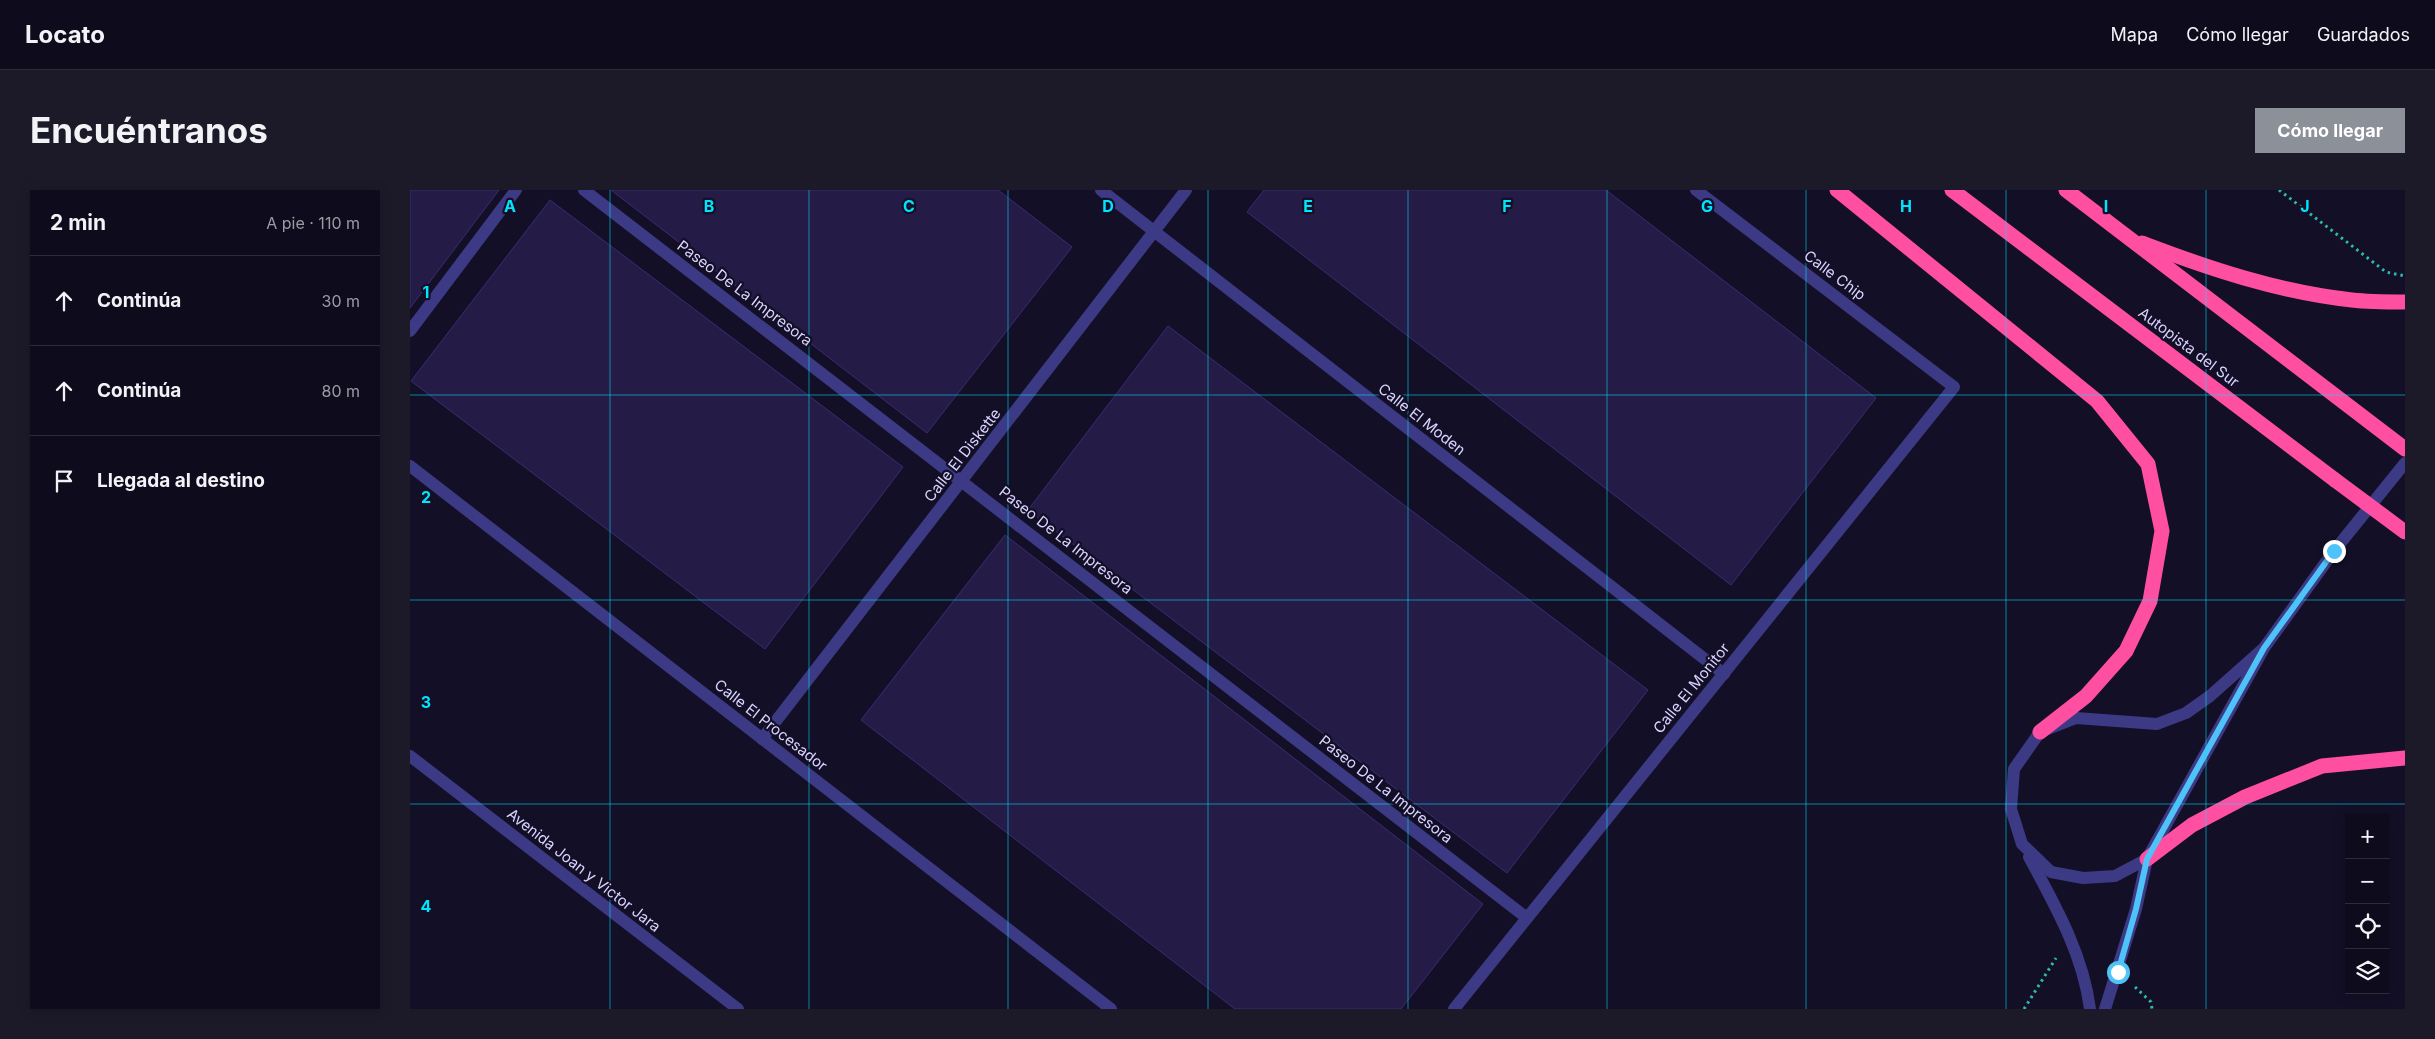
<!DOCTYPE html>
<html lang="es">
<meta charset="utf-8">
<style>
:root{--surface:#0e0b1c;--page:#1c1929;--text:#f1f3f6;--muted:#9b9ba3;--line:#2e2b3b;--accent:#8c9099}
body{margin:0;font-family:Inter,sans-serif;background:var(--page);color:var(--text)}
.controls{position:absolute;right:15px;bottom:15px;display:grid;overflow:hidden;border-radius:0px;box-shadow:0 2px 12px #0003}
.controls button{width:45px;height:45px;display:grid;place-items:center;padding:0;border:0;border-bottom:1px solid var(--line);background:var(--surface);color:var(--text);font:25px sans-serif}
.stop{position:absolute;width:15px;height:15px;margin:-11px;border:4px solid #4fc3f7;border-radius:50%;background:#fff}
.stop.end{background:#4fc3f7;border-color:#fff;box-shadow:0 1px 5px #0008}
.list{margin:0;padding:0;list-style:none}
h2{display:flex;justify-content:space-between;align-items:center;height:65px;margin:0;padding:0 20px;font-size:21px}
h2 small{font-size:16px;font-weight:400;color:var(--muted)}
.list li{display:grid;grid-template-columns:32px 1fr auto;gap:15px;align-items:center;box-sizing:border-box;height:90px;padding:0 20px;border-top:1px solid var(--line)}
.list b{display:block;font-size:19px;white-space:nowrap}
.list em{font-size:16px;font-style:normal;color:var(--muted)}
.icon{flex:none;width:28px;height:28px;fill:none;stroke:currentColor;stroke-width:2;stroke-linecap:round;stroke-linejoin:round}
.map{position:relative;flex:none;width:1995px;height:819px;overflow:hidden;border-radius:0px}
header{display:flex;align-items:center;gap:30px;box-sizing:border-box;height:70px;padding:0 25px;background:var(--surface);border-bottom:1px solid var(--line)}
header strong{font-size:24px}
nav{display:flex;gap:28px;margin-inline-start:auto;font-size:18px}
.intro{display:flex;align-items:center;justify-content:space-between;box-sizing:border-box;height:120px;padding:0 30px}
h1{margin:0;font-size:35px}
.button{padding:12px 22px;border-radius:0px;background:var(--accent);color:#fff;font-size:18px;font-weight:700}
main{display:flex;gap:30px;padding:0 30px}
aside{flex:1;background:var(--surface);border-radius:0px;box-shadow:0 2px 12px #0003}
.map>svg:first-child{display:block}
.building{fill:#241b47;stroke:#3b2d73}
.lines{fill:none;stroke-linecap:round;stroke-linejoin:round}
.path{stroke:#2fb8b0;stroke-width:3;stroke-dasharray:2.5 4;stroke-linecap:butt}
.lane{stroke:#3d3a85;stroke-width:12}
.street{stroke:#3d3a85;stroke-width:12}
.highway{stroke:#ff4fa3;stroke-width:15}
.highway-bridge{stroke:#ff4fa3;stroke-width:15}
.route{stroke:#4fc3f7;stroke-width:6}
.grid{fill:none;stroke:#00e5ff;stroke-width:1;stroke-opacity:0.55}
.labels{text-anchor:middle;dominant-baseline:central;stroke-width:4.5;stroke-linejoin:round;paint-order:stroke}
.street-label{font-size:15px;fill:#d9d4ff;stroke:#130f26}
.grid-label{font-size:16px;text-anchor:middle;font-weight:bold;fill:#00e5ff;stroke:#130f26;stroke-width:4.5;stroke-linejoin:round;paint-order:stroke}
</style>
<header>
<strong>Locato</strong>
<nav><a>Mapa</a><a>Cómo llegar</a><a>Guardados</a></nav>
</header>
<div class="intro"><h1>Encuéntranos</h1><a class="button">Cómo llegar</a></div>
<main>
<aside>
<h2>2 min<small>A pie · 110 m</small></h2>
<ul class="list">
<li><svg class="icon" aria-label="ahead" viewBox="0 0 24 24"><path d="M12 20V5M6 11l6-6 6 6"/></svg><div><b>Continúa</b></div><em>30 m</em></li>
<li><svg class="icon" aria-label="ahead" viewBox="0 0 24 24"><path d="M12 20V5M6 11l6-6 6 6"/></svg><div><b>Continúa</b></div><em>80 m</em></li>
<li><svg class="icon" aria-label="arrive" viewBox="0 0 24 24"><path d="M6 21V4h12l-3 4 3 4H6"/></svg><div><b>Llegada al destino</b></div></li>
</ul>
</aside>
<div class="map">
<svg width="1995" height="819" viewBox="0 0 1995 819">
<rect width="100%" height="100%" fill="#130f26"/>
<g class="building">
<path d="M 0,0 L 89,0 L 0,118 Z"/>
<path d="M 201,0 L 588,0 L 662,57 L 517,243 Z"/>
<path d="M 854,0 L 1196,0 L 1466,208 L 1321,395 L 837,22 Z"/>
<path d="M 140,10 L 493,277 L 355,459 L 1,191 Z"/>
<path d="M 758,136 L 1238,500 L 1097,683 L 618,320 Z"/>
<path d="M 595,345 L 1073,714 L 991,819 L 825,819 L 451,530 Z"/>
</g>
<g class="lines">
<g class="path">
<path d="M 1869,0 L 1976,82 L 1995,86"/>
<path d="M 1725,797 L 1741,812 L 1742,819"/>
<path d="M 1614,819 L 1646,768"/>
</g>
<g class="lane">
<path d="M 174,0 L 1117,728"/>
<path d="M 0,141 L 106,0"/>
</g>
<g class="street">
<path d="M 691,0 L 1314,484"/>
<path d="M 0,276 L 701,819"/>
<path d="M 1854,458 L 1800,506 L 1776,523 L 1747,534 L 1666,528 L 1630,542 L 1604,579 L 1601,619 L 1612,654 L 1641,682 L 1673,688 L 1705,686 L 1737,669 L 1854,458 L 1924,361 L 1995,273"/>
<path d="M 352,549 L 776,0"/>
<path d="M 0,566 L 328,819"/>
<path d="M 1619,667 C 1645,715 1673,764 1680,819"/>
<path d="M 1044,819 L 1544,197 L 1286,0"/>
<path d="M 1695,819 L 1726,719 L 1737,669"/>
</g>
<g class="highway">
<path d="M 1427,0 L 1687,211 L 1738,274 L 1752,341 L 1740,411 L 1716,461 L 1676,506 L 1630,542"/>
<path d="M 1542,0 L 1925,290"/>
<path d="M 1656,0 L 1995,259"/>
<path d="M 1732,53 C 1800,79 1869,102 1942,110 C 1959,112 1977,112 1995,112"/>
<path d="M 1737,669 L 1782,635 L 1835,607 L 1912,576 L 1995,568"/>
</g>
<path class="highway-bridge" d="M 1925,290 L 1995,342"/>
</g>
<g class="lines">
<path class="route" d="M 1708,782 L 1726,719 L 1737,669 L 1854,458 L 1924,361"/>
</g>
<path class="grid" d="M 200,0 L 200,819M 399,0 L 399,819M 598,0 L 598,819M 798,0 L 798,819M 998,0 L 998,819M 1197,0 L 1197,819M 1396,0 L 1396,819M 1596,0 L 1596,819M 1796,0 L 1796,819M 0,205 L 1995,205M 0,410 L 1995,410M 0,614 L 1995,614"/>
<g class="labels">
<g class="street-label">
<text transform="translate(1425 85) rotate(37)">Calle Chip</text>
<text transform="translate(335 103) rotate(37)">Paseo De La Impresora</text>
<text transform="translate(1779 157) rotate(37)">Autopista del Sur</text>
<text transform="translate(1012 229) rotate(38)">Calle El Moden</text>
<text transform="translate(552 265) rotate(-52)">Calle El Diskette</text>
<text transform="translate(656 350) rotate(38)">Paseo De La Impresora</text>
<text transform="translate(1281 498) rotate(-51)">Calle El Monitor</text>
<text transform="translate(361 535) rotate(38)">Calle El Procesador</text>
<text transform="translate(976 599) rotate(38)">Paseo De La Impresora</text>
<text transform="translate(174 680) rotate(38)">Avenida Joan y Victor Jara</text>
</g>
</g>
<g class="grid-label">
<text x="100" y="22">A</text>
<text x="299" y="22">B</text>
<text x="499" y="22">C</text>
<text x="698" y="22">D</text>
<text x="898" y="22">E</text>
<text x="1097" y="22">F</text>
<text x="1297" y="22">G</text>
<text x="1496" y="22">H</text>
<text x="1696" y="22">I</text>
<text x="1895" y="22">J</text>
<text x="16" y="108">1</text>
<text x="16" y="313">2</text>
<text x="16" y="518">3</text>
<text x="16" y="722">4</text>
</g>
</svg>
<div class="controls">
<button>+</button>
<button>−</button>
<button><svg class="icon" aria-label="locate" viewBox="0 0 24 24"><circle cx="12" cy="12" r="6"/><path d="M12 2v4M12 18v4M2 12h4M18 12h4"/></svg></button>
<button><svg class="icon" aria-label="layers" viewBox="0 0 24 24"><path d="M12 4l9 5-9 5-9-5zM3 14l9 5 9-5"/></svg></button>
</div>
<div class="stop" style="left:1708px;top:782px"></div>
<div class="stop end" style="left:1924px;top:361px"></div>
</div>
</main>
